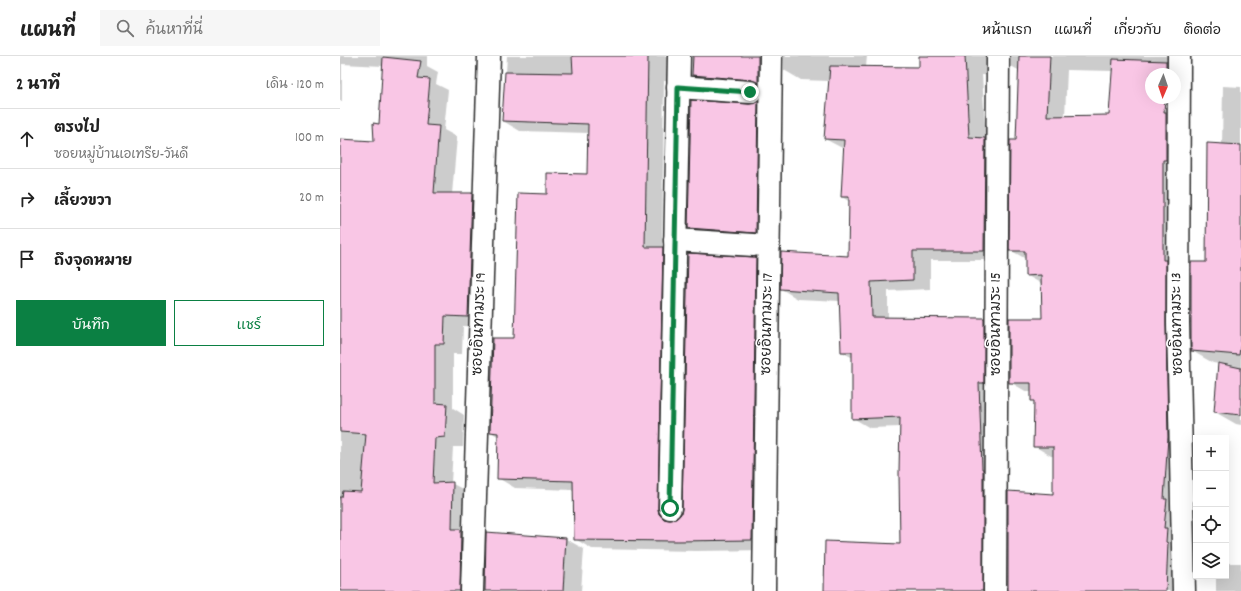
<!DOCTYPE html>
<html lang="th">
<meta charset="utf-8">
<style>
:root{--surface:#fff;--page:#f6f6f6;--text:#222;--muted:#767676;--line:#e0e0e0;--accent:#0b8043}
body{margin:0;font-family:Dekko,"Playpen Sans Thai",sans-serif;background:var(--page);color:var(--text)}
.controls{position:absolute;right:12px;bottom:12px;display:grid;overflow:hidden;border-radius:0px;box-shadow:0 4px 16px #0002}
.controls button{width:36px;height:36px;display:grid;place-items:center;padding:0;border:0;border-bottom:1px solid var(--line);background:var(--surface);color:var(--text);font:20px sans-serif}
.compass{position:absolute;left:805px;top:12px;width:36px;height:36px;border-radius:50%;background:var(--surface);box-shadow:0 4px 16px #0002;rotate:182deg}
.stop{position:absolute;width:12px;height:12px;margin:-9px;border:3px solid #0b8043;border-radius:50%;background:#fff}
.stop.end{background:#0b8043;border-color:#fff;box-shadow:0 1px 4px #0008}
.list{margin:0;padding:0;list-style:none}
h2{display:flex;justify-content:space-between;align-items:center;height:52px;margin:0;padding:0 16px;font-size:17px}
h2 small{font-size:13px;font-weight:400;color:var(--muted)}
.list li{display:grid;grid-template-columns:26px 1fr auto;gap:12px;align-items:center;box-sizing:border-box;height:60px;padding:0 16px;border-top:1px solid var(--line)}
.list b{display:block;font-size:15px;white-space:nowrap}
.list p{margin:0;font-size:13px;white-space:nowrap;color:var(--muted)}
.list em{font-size:13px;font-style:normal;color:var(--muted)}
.actions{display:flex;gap:8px;padding:12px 16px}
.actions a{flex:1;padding:9px 0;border:1px solid var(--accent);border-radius:0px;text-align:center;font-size:14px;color:var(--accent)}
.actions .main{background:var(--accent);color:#fff}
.icon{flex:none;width:22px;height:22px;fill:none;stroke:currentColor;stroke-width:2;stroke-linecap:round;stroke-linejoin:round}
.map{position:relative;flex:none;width:901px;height:535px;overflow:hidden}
header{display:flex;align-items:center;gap:24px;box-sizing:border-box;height:56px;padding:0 20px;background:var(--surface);border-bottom:1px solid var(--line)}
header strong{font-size:19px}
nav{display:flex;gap:22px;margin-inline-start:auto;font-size:14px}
.search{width:280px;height:36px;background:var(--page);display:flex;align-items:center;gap:10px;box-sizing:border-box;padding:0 14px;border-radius:0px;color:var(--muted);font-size:15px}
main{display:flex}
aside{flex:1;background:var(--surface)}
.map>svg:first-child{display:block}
.shadow{fill:#0003;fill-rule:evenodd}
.building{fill:#f9c6e5;stroke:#2b2b2b}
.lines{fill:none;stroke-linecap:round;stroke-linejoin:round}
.minor-casing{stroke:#2b2b2b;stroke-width:25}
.minor{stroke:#fff;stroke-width:22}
.route{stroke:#0b8043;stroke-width:5}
.labels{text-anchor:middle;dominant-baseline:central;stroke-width:3.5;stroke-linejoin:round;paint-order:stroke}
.street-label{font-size:15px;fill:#2b2b2b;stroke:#fff}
</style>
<header>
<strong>แผนที่</strong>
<div class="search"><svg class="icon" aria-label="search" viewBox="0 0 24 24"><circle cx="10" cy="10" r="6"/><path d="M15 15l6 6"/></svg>ค้นหาที่นี่</div>
<nav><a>หน้าแรก</a><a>แผนที่</a><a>เกี่ยวกับ</a><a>ติดต่อ</a></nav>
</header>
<main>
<aside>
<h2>2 นาที<small>เดิน · 120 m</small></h2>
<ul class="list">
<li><svg class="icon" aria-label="ahead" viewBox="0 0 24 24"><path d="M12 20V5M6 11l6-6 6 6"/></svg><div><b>ตรงไป</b><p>ซอยหมู่บ้านเอเทรีย-วันดี</p></div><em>100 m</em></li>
<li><svg class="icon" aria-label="right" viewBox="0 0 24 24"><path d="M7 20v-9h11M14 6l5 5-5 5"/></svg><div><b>เลี้ยวขวา</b></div><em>20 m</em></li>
<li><svg class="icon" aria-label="arrive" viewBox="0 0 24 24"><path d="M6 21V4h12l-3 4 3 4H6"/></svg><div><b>ถึงจุดหมาย</b></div></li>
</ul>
<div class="actions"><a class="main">บันทึก</a><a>แชร์</a></div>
</aside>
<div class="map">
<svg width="901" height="535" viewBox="0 0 901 535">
<rect width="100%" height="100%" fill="#fff"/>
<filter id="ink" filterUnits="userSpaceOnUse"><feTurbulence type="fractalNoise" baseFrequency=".025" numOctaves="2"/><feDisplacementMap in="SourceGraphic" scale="8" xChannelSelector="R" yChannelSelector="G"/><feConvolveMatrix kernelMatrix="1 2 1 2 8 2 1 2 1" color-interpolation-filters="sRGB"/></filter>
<g filter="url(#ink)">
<g class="shadow">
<path d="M 0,0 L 87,0 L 87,10 L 98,16 L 96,28 L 108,34 L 104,74 L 117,81 L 112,138 L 132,138 L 150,148 L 146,271 L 123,270 L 122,298 L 113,298 L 113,352 L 124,359 L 123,391 L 113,391 L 111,427 L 130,437 L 137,535 L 0,535 L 0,84 L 35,86 L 40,69 L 43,10 L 2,8 L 2,45 L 0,45 Z"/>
<path d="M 167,0 L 349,0 L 343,26 L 324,25 L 322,192 L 339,202 L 334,462 L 335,464 L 341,459 L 416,202 L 433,212 L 429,494 L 356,495 L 252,493 L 235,483 L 234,434 L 175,432 L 158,422 L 159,381 L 151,376 L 175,283 L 208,139 L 248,119 L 249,77 L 180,75 L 163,65 Z"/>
<path d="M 352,0 L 441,0 L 435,36 L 370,29 L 353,19 Z"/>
<path d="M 444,0 L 527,0 L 526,11 L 580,12 L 580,0 L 668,0 L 662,20 L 642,19 L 646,84 L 662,93 L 661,204 L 590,204 L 590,233 L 548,235 L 548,262 L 644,263 L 661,273 L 659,535 L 485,535 L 561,489 L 561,371 L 530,372 L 513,362 L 513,302 L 502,296 L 500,245 L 458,243 L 441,233 L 509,201 L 510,146 L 502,141 L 504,93 L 485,83 L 489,25 L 461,24 L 444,14 Z"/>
<path d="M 671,0 L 831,0 L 831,9 L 843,16 L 841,66 L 843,67 L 843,113 L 840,113 L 840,214 L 842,215 L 842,278 L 845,392 L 841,452 L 844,454 L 841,481 L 843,482 L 843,496 L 844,497 L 843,535 L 669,535 L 669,436 L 714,439 L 714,400 L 711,400 L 694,390 L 695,346 L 692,344 L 692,336 L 687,336 L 670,326 L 670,263 L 703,263 L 702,228 L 686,219 L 686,203 L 670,194 L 671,85 L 677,85 L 680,15 L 671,10 ZM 727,14 L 774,15 L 770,59 L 725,60 ZM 811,18 L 835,18 L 835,42 L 811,42 Z"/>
<path d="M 883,30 L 901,31 L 901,369 L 896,368 L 875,356 L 879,308 L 873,307 L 852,295 L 867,207 L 882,89 Z"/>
<path d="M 418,46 L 433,55 L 431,185 L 365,181 L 349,172 L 409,49 Z"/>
<path d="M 226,483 L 244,493 L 241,535 L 145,535 Z"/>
<path d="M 886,507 L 901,507 L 901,535 L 876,535 L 876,520 L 886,520 Z"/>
</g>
<g class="building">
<path d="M 232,0 L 308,0 L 305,191 L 323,191 L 318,452 L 319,458 L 324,463 L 330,464 L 336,463 L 341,458 L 342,452 L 348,197 L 416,201 L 412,484 L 338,485 L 234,484 L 233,425 L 157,423 L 158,377 L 150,376 L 153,282 L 174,282 L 178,137 L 207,138 L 207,117 L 247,118 L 248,68 L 162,65 L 165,16 L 233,17 Z"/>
<path d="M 353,0 L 418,0 L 418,27 L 411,24 L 352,19 Z"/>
<path d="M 579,0 L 625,0 L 629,81 L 645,82 L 644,195 L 573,195 L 573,224 L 531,226 L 532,261 L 644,262 L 644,327 L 639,327 L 642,413 L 643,413 L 643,535 L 484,535 L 485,485 L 560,488 L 559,417 L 560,361 L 512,363 L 512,296 L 501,296 L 499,237 L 440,233 L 441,196 L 508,200 L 509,141 L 501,141 L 504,84 L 484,83 L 490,10 L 579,11 Z"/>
<path d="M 679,0 L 710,0 L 707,60 L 769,59 L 773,3 L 826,5 L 826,18 L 811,18 L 811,42 L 825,42 L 824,56 L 826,56 L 826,104 L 823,104 L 823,204 L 826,204 L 826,267 L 828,381 L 824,443 L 827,443 L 824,472 L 827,472 L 826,486 L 828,487 L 826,535 L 668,535 L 668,435 L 713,438 L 713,391 L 693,391 L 694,345 L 691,345 L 691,327 L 669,327 L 669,262 L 702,262 L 701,219 L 685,220 L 685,195 L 669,195 L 670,84 L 676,84 Z"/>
<path d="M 43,1 L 81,5 L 78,22 L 90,23 L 86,69 L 99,70 L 94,137 L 132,137 L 128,261 L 105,260 L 104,288 L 95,288 L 95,347 L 107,348 L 105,381 L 95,382 L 93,427 L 113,426 L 112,473 L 120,473 L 121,474 L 120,535 L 0,535 L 0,441 L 2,441 L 3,435 L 21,436 L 26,378 L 0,376 L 0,83 L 34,85 L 33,67 L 39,68 Z"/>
<path d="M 351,44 L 409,48 L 415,47 L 418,45 L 416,177 L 348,172 Z"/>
<path d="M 867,87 L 901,89 L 901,286 L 899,299 L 851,295 L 851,206 L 866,206 Z"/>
<path d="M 878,307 L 901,312 L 901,359 L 874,356 Z"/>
<path d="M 146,476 L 226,482 L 223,535 L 145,535 Z"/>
</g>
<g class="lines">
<defs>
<g id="minor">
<path d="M 839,0 L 838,267 L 844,535"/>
<path d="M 338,31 L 410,36"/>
<path d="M 335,184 L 414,189"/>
<path d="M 330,452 L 339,0"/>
<path d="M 132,535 L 149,0"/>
<path d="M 424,535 L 431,0"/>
<path d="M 655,535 L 658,0"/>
</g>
</defs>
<use href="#minor" class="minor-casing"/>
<use href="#minor" class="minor"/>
</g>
</g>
<g class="lines" filter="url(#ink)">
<path class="route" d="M 330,452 L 338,31 L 410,36"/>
</g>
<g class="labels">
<g class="street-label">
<text transform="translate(140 268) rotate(-88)">ซอยอินทามระ 19</text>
<text transform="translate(428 268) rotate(-89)">ซอยอินทามระ 17</text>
<text transform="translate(657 268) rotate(-90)">ซอยอินทามระ 15</text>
<text transform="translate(838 268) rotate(-91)">ซอยอินทามระ 13</text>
</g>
</g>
</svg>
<div class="controls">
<button>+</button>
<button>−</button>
<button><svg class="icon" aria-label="locate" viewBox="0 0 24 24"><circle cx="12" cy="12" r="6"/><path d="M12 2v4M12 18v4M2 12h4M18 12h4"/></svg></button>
<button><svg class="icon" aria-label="layers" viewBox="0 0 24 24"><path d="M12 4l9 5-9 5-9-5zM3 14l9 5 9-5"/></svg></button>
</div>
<svg class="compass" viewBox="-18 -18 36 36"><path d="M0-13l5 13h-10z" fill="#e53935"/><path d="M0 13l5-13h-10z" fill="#767676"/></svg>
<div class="stop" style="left:330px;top:452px"></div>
<div class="stop end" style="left:410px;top:36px"></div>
</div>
</main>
